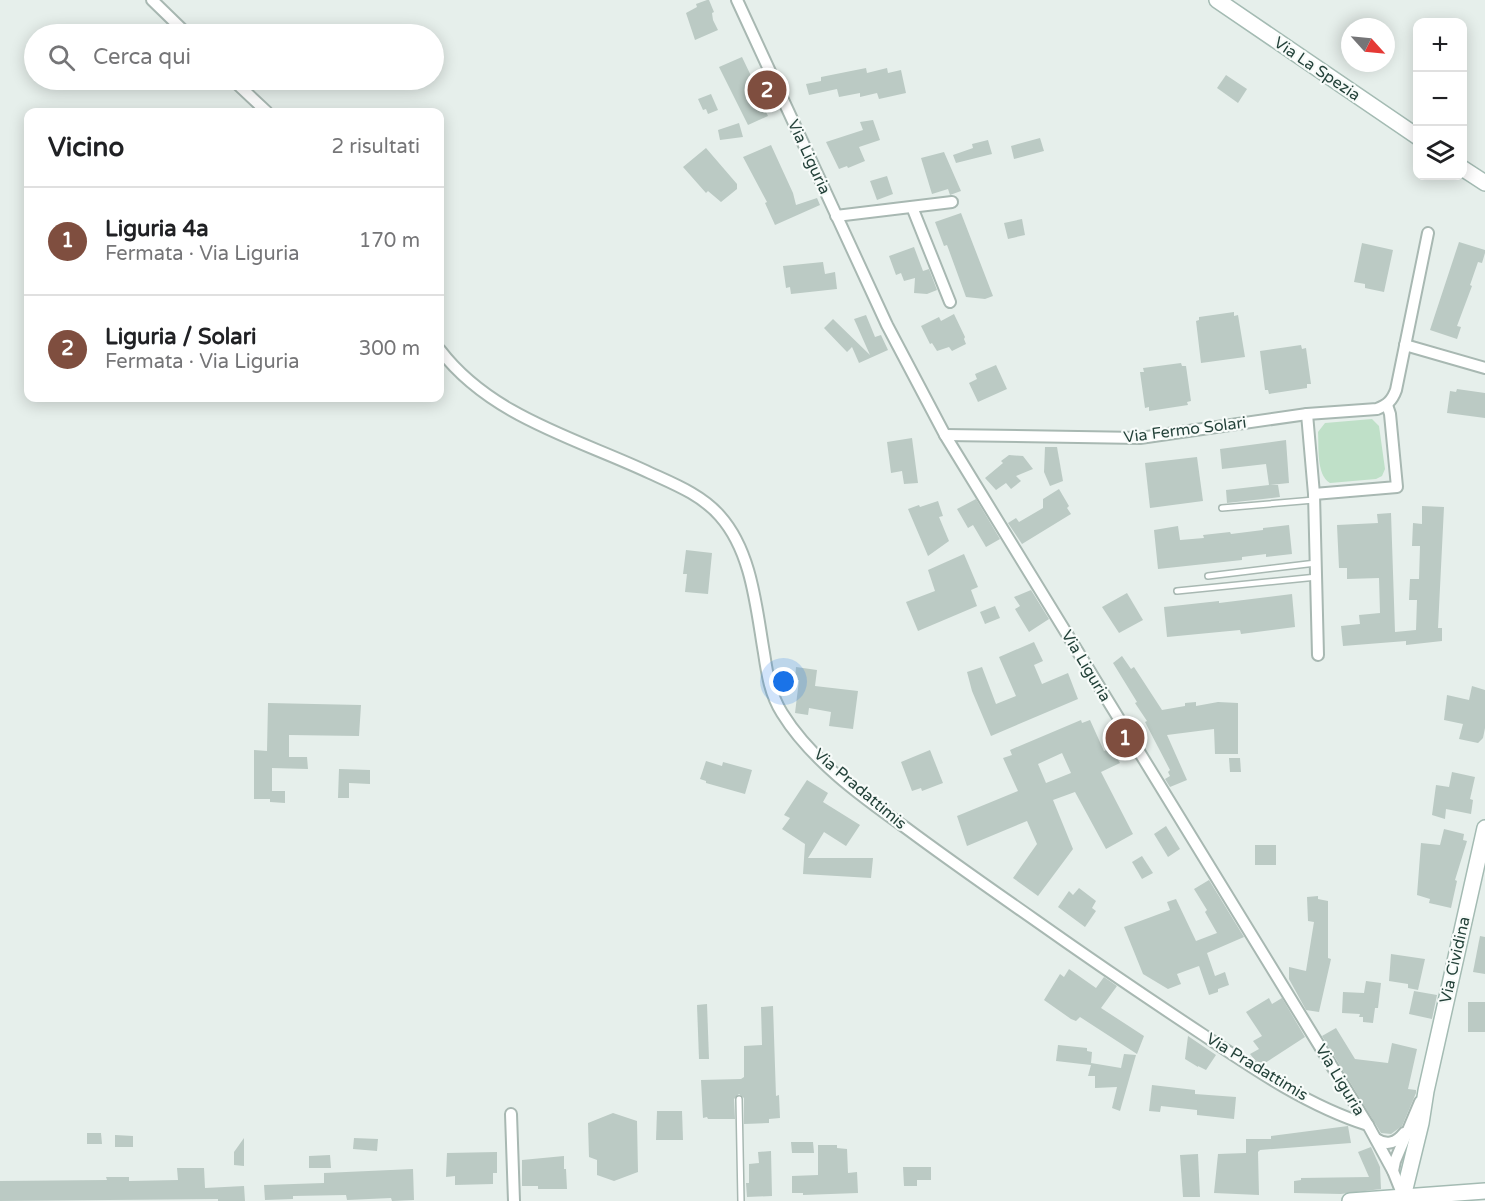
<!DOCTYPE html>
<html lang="it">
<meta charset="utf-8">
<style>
:root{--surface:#fff;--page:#f2f2f2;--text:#202124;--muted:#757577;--line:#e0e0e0;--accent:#7f4e3f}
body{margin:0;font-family:"Varela Round",sans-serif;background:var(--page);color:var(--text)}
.controls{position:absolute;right:18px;top:18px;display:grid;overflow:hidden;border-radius:12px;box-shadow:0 3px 15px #0003}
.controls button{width:54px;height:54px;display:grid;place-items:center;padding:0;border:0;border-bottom:2px solid var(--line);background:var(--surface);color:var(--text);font:30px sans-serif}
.compass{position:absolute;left:1341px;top:18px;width:54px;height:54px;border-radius:50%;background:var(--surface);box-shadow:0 3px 15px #0003;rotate:117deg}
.you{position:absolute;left:784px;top:682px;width:21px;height:21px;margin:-15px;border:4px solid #fff;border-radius:50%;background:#1a73e8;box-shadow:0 0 0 9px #1a73e833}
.badge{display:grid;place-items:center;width:39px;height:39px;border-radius:50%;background:var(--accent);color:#fff;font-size:20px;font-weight:700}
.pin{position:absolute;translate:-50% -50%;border:3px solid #fff;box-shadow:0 2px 6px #0006}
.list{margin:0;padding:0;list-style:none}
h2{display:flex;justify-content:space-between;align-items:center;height:78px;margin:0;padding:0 24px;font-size:26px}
h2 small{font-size:20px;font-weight:400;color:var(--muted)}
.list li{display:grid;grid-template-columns:39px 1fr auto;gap:18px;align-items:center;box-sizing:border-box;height:108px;padding:0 24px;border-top:2px solid var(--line)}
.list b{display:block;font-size:22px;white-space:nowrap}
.list p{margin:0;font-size:20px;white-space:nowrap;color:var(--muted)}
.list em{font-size:20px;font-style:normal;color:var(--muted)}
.icon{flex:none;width:33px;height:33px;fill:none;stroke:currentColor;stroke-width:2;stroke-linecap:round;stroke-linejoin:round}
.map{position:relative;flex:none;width:1485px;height:1201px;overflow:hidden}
.search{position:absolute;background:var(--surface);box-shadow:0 3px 15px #0003;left:24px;top:24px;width:420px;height:66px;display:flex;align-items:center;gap:15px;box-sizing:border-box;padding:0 21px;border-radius:33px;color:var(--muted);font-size:22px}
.panel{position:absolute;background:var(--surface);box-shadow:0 3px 15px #0003;left:24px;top:108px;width:420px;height:294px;border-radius:12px}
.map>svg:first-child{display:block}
.green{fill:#bfe0c8}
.building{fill:#bbcac4;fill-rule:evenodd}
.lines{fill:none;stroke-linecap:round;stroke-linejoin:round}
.lane-casing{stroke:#a8b8b2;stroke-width:8}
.street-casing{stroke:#a8b8b2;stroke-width:14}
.secondary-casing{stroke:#a4bbb3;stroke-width:18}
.lane{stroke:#fff;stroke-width:5}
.street{stroke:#fff;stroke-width:10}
.secondary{stroke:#fff;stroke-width:15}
.labels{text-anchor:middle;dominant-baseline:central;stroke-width:4.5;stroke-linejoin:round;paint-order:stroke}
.street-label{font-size:16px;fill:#24423a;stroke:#f7fbf9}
</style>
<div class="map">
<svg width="1485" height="1201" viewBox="0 0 1485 1201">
<rect width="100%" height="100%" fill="#e6efeb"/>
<path class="green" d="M 1372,419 L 1379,426 L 1385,469 L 1382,476 L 1376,479 L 1330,483 C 1316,475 1319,446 1318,432 L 1325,423 Z"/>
<g class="building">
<path d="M 707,0 L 709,0 L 714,12 L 712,13 L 713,20 L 718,30 L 695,40 L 686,13 L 697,7 L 696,4 Z"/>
<path d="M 742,57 L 753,80 L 751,81 L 768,116 L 748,125 L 719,67 Z"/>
<path d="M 866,68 L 867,73 L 887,68 L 888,73 L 901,70 L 906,93 L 879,99 L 877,93 L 860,97 L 860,93 L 839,97 L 837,89 L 809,95 L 806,84 L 821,81 L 821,77 Z"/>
<path d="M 1226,75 L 1247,89 L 1238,103 L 1217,88 Z"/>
<path d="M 711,94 L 718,110 L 708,114 L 706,109 L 703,110 L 698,99 Z"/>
<path d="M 873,120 L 880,140 L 859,147 L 865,161 L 848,168 L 847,166 L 839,169 L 826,142 L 863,130 L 860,122 Z"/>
<path d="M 739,123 L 743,137 L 720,140 L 718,130 Z"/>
<path d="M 1040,138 L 1044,151 L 1014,159 L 1011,146 Z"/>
<path d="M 988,140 L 992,154 L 956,163 L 953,155 L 973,148 L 972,144 Z"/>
<path d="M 771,145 L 793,193 L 796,205 L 817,198 L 820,205 L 775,225 L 765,203 L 767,202 L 743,157 Z"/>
<path d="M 706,148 L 737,184 L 737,189 L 721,202 L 708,191 L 706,193 L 683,167 Z"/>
<path d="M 944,152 L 961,191 L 950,195 L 948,189 L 932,194 L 921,158 Z"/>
<path d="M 887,176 L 893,194 L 877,200 L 870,181 Z"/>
<path d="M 961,213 L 993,296 L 985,299 L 966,297 L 947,245 L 944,246 L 935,222 Z"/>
<path d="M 1022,219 L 1025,235 L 1008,239 L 1004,223 Z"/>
<path d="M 1459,242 L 1485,250 L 1485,253 L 1482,263 L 1478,262 L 1470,285 L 1472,286 L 1457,326 L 1461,327 L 1457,339 L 1430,330 Z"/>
<path d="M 1362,243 L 1393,250 L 1384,292 L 1365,288 L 1365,284 L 1354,282 Z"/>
<path d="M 914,247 L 923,271 L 929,269 L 937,290 L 927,294 L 914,293 L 915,278 L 904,281 L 901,273 L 896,275 L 889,256 Z"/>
<path d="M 823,262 L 825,274 L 835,272 L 837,289 L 791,294 L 790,287 L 786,288 L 783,266 Z"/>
<path d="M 1234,312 L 1234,316 L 1238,315 L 1245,357 L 1201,363 L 1196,321 L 1199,320 L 1199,317 Z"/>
<path d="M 954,314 L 965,337 L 964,339 L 966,344 L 952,351 L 949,347 L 937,351 L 932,343 L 930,344 L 921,326 L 939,317 L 941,321 Z"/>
<path d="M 866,315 L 875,337 L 881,335 L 888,350 L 859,363 L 852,347 L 847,352 L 824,328 L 833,319 L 870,355 L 854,319 Z"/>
<path d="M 1301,345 L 1302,349 L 1306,348 L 1311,384 L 1307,384 L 1307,388 L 1269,394 L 1268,390 L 1265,390 L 1260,351 Z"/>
<path d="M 1181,363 L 1182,366 L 1186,366 L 1191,401 L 1187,402 L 1188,405 L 1149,411 L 1149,407 L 1145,408 L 1140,372 L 1144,372 L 1143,368 Z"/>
<path d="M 996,365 L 1007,389 L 978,402 L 969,383 L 977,379 L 975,374 Z"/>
<path d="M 1457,389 L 1485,393 L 1485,418 L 1447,413 L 1450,391 L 1456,392 Z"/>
<path d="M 912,438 L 918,483 L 904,484 L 902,471 L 891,473 L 887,442 Z"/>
<path d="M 1286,440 L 1289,483 L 1270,485 L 1278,485 L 1280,497 L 1227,503 L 1226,490 L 1269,485 L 1266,464 L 1222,469 L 1220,449 Z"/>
<path d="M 1045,447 L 1057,447 L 1063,481 L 1050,486 L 1044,472 Z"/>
<path d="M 1009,455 L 1023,456 L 1033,469 L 1016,476 L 1021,481 L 1011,489 L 1006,483 L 996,490 L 985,478 L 1003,463 L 1001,461 Z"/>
<path d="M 1197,457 L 1203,501 L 1150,508 L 1145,463 Z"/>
<path d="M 1059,489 L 1069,506 L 1067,508 L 1071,514 L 1022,544 L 1008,523 L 1016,518 L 1019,522 L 1043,508 L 1043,499 Z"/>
<path d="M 976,499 L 1000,539 L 986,547 L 973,525 L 968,528 L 957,509 Z"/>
<path d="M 938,501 L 943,516 L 939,517 L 949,541 L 928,556 L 908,509 L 919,505 L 920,507 Z"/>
<path d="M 1422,506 L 1444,507 L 1438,628 L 1442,628 L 1442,641 L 1406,645 L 1406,641 L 1343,646 L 1341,626 L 1360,624 L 1359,615 L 1380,613 L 1379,578 L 1347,579 L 1347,568 L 1339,568 L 1337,525 L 1378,523 L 1377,514 L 1391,513 L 1395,632 L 1416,630 L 1417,600 L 1409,600 L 1410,579 L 1419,579 L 1420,546 L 1412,546 L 1413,523 L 1422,524 Z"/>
<path d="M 1289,525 L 1292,554 L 1266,557 L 1266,554 L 1242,557 L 1242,560 L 1158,569 L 1154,530 L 1178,526 L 1180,540 L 1204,538 L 1203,535 L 1230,532 L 1231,534 L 1263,530 L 1263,528 Z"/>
<path d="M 686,550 L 712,553 L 708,594 L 685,592 L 687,574 L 683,574 Z"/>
<path d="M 964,554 L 978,587 L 971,590 L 977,606 L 918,631 L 906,602 L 935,591 L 928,570 Z"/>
<path d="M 1031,590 L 1049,619 L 1029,632 L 1015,609 L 1020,606 L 1014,597 Z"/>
<path d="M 1127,593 L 1143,620 L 1119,633 L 1102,607 Z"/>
<path d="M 1292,594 L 1295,627 L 1241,634 L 1240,630 L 1167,637 L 1164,607 L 1219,601 L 1219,603 Z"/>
<path d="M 995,606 L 1000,618 L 985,624 L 980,612 Z"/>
<path d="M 1034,642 L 1043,661 L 1034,665 L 1042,684 L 1068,673 L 1078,699 L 991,736 L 972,691 L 967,672 L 982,667 L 996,704 L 1016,696 L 999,657 Z"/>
<path d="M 1122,656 L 1131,669 L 1134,667 L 1162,710 L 1185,706 L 1185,703 L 1196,702 L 1196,706 L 1218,702 L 1238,703 L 1238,754 L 1215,754 L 1214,729 L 1167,735 L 1187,780 L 1170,787 L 1165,779 L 1170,776 L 1168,772 L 1170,770 L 1145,722 L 1147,721 L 1135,703 L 1137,702 L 1113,663 Z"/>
<path d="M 796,667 L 817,670 L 815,686 L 858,691 L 853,729 L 829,726 L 831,712 L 809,708 L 808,715 L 795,713 L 799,680 L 795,680 Z"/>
<path d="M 1472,686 L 1485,690 L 1485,728 L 1483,738 L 1478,743 L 1459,739 L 1463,724 L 1444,720 L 1447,695 L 1469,700 Z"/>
<path d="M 268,703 L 361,705 L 359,736 L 289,735 L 289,757 L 307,757 L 308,769 L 272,768 L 272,791 L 285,791 L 285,803 L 270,802 L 270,799 L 254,799 L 254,750 L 267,751 Z"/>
<path d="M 1081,720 L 1082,723 L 1090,720 L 1104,751 L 1111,748 L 1120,763 L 1101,772 L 1133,834 L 1106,849 L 1075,792 L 1053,800 L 1073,849 L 1038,896 L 1013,878 L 1037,844 L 1027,821 L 967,846 L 957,816 L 1018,791 L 1003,758 L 1012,755 L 1010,750 ZM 1062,753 L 1071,773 L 1046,783 L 1038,764 Z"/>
<path d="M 930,750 L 943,783 L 922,791 L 921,788 L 912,791 L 901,762 Z"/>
<path d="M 1229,758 L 1240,758 L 1241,772 L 1230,772 Z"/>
<path d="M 706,761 L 722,766 L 723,762 L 752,770 L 745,794 L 706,783 L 706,781 L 700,779 Z"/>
<path d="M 339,769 L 370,770 L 370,784 L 349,783 L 349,798 L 338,798 Z"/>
<path d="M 1452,772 L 1475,777 L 1470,799 L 1473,800 L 1471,814 L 1446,809 L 1445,819 L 1432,815 L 1436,785 L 1449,787 Z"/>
<path d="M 807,780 L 828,793 L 823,802 L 860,825 L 846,846 L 824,832 L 808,858 L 873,858 L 871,878 L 803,874 L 805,844 L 782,829 L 790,818 L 784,815 Z"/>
<path d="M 1166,826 L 1180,849 L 1168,857 L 1154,834 Z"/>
<path d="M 1444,829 L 1464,834 L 1463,840 L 1467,841 L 1455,880 L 1457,881 L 1451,908 L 1429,903 L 1430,899 L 1417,895 L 1421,843 L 1440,845 Z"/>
<rect x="1255" y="845" width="21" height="20"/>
<path d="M 1142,856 L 1153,873 L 1142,879 L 1132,862 Z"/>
<path d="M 1209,880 L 1244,937 L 1207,953 L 1215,976 L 1225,972 L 1229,985 L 1218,989 L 1218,992 L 1209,995 L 1199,966 L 1177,974 L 1181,984 L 1168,989 L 1143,974 L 1124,927 L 1170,910 L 1167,902 L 1176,899 L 1196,941 L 1217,933 L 1205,912 L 1207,910 L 1194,889 Z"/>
<path d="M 1079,888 L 1096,901 L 1092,908 L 1096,911 L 1085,927 L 1058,907 L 1069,891 L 1073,895 Z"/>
<path d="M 1318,896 L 1318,899 L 1328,901 L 1328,958 L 1331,959 L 1319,1012 L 1306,1010 L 1289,979 L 1289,967 L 1306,971 L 1314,922 L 1308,921 L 1307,897 Z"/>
<path d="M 1480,936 L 1485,937 L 1485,974 L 1473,972 Z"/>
<path d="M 1391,954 L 1425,959 L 1418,990 L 1408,988 L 1408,984 L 1389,981 Z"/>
<path d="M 1069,969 L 1096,988 L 1104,977 L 1117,986 L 1101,1008 L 1144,1036 L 1137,1054 L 1080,1017 L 1076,1021 L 1071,1019 L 1044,1000 L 1060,974 L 1064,977 Z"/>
<path d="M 1366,981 L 1381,983 L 1378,1008 L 1375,1008 L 1373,1023 L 1363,1022 L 1363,1017 L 1359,1017 L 1360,1014 L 1342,1013 L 1343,992 L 1364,993 Z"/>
<path d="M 1414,991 L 1437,995 L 1432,1019 L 1409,1014 Z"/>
<path d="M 1269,998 L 1272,1004 L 1282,998 L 1305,1037 L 1262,1065 L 1255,1060 L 1250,1054 L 1259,1049 L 1253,1041 L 1262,1036 L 1246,1012 Z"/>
<rect x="1468" y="1002" width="17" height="30"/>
<path d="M 707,1004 L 709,1059 L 699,1059 L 697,1005 Z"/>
<path d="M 773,1006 L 776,1096 L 779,1095 L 780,1118 L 769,1119 L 769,1123 L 744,1124 L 744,1098 L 739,1094 L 734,1099 L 735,1119 L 708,1119 L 707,1117 L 703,1118 L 701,1080 L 741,1079 L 744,1077 L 744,1046 L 762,1045 L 761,1007 Z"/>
<path d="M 1336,1028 L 1355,1059 L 1388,1063 L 1392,1043 L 1417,1049 L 1408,1089 L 1416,1090 L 1416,1093 L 1402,1126 L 1391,1134 L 1381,1133 L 1322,1036 Z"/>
<path d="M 1188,1036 L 1216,1055 L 1206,1070 L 1198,1066 L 1198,1067 L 1185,1059 Z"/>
<path d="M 1058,1045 L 1087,1048 L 1087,1051 L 1092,1052 L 1091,1063 L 1121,1068 L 1124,1054 L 1136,1055 L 1120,1111 L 1112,1108 L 1117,1087 L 1095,1088 L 1095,1076 L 1088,1076 L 1091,1065 L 1056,1061 Z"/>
<path d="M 1152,1085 L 1195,1090 L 1195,1094 L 1236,1097 L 1234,1119 L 1197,1115 L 1197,1110 L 1161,1106 L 1160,1112 L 1149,1111 Z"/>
<path d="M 657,1111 L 682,1111 L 683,1140 L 656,1140 Z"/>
<path d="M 613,1113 L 637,1121 L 638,1172 L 614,1181 L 597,1175 L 597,1160 L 589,1157 L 588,1123 Z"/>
<path d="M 1348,1126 L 1351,1143 L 1260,1150 L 1258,1152 L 1259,1195 L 1214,1193 L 1218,1154 L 1246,1153 L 1246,1139 L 1271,1139 L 1271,1136 Z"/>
<path d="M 87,1133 L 101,1133 L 102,1144 L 87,1144 Z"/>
<path d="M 115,1135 L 133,1136 L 133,1147 L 115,1147 Z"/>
<path d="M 244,1138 L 244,1166 L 234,1165 L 234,1152 Z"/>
<path d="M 354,1138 L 378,1139 L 377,1151 L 353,1149 Z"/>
<path d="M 791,1142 L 813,1142 L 814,1153 L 792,1153 Z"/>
<path d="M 818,1145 L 837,1145 L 837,1148 L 847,1149 L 848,1173 L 857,1172 L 858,1193 L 803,1195 L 803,1193 L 792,1193 L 792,1176 L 818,1175 Z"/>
<path d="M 1371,1147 L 1380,1167 L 1381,1189 L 1341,1194 L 1294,1193 L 1294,1181 L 1301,1180 L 1301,1178 L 1369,1177 L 1358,1152 Z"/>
<path d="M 771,1151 L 772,1196 L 747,1197 L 746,1183 L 749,1183 L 749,1164 L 759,1163 L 758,1152 Z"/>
<path d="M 497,1152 L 497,1173 L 493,1173 L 493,1184 L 455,1185 L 455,1176 L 446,1177 L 447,1153 Z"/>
<path d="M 1198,1154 L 1200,1197 L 1183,1197 L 1180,1155 Z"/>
<path d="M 330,1155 L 331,1168 L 309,1168 L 309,1156 Z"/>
<path d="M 564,1156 L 564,1169 L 566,1169 L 567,1189 L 538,1189 L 538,1186 L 522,1186 L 522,1160 Z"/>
<path d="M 903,1167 L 931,1167 L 931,1180 L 917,1180 L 917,1186 L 904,1186 Z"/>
<path d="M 177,1168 L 204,1168 L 205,1188 L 244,1186 L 245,1201 L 218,1201 L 218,1199 L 0,1201 L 0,1181 L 107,1180 L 106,1177 L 129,1177 L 129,1181 L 178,1180 Z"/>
<path d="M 413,1169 L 414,1200 L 392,1201 L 391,1198 L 347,1200 L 346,1195 L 293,1196 L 293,1199 L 265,1200 L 264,1185 L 324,1183 L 324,1173 Z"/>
</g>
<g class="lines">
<defs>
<g id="lane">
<path d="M 1222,508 L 1314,500"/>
<path d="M 1208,576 L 1316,563"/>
<path d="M 1177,591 L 1317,577"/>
<path d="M 739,1099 L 741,1201"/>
</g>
<g id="street">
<path d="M 152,0 L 187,34"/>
<path d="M 737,0 L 887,325 L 945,435 L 1368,1125 L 1393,1171 L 1403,1196"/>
<path d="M 233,80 L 267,112"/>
<path d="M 912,207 L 950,302"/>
<path d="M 836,216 L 952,202"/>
<path d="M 1405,345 L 1485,368"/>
<path d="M 440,350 C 491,417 578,439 650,473 C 674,484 702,495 720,516 C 752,552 756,607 764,653 C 767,673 770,694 782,713 C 811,760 861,796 906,828 C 949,860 992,890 1035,920 C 1090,959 1146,997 1202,1034 C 1254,1069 1308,1106 1368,1125"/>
<path d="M 1307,414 L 1314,494 L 1318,655"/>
<path d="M 945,435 L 1140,438 L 1307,414 L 1377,409 C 1387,405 1392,401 1396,390 L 1428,233"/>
<path d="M 1314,494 L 1397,487 L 1390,414 L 1387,405"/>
<path d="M 511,1114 L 514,1201"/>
<path d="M 1376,1139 C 1387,1146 1396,1143 1404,1133"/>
<path d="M 1393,1171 L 1395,1161 L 1420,1102"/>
</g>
<g id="secondary">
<path d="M 1217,0 L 1418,137"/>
<path d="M 1462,168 L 1485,183"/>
<path d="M 1403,1197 L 1421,1123 L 1426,1091 L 1485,828"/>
<path d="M 1350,1201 L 1485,1191"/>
</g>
</defs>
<use href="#lane" class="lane-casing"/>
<use href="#street" class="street-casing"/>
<use href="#secondary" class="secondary-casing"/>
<use href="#lane" class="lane"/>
<use href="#street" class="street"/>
<use href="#secondary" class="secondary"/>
</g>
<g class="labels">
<g class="street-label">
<text transform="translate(1317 69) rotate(34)">Via La Spezia</text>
<text transform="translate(809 157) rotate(65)">Via Liguria</text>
<text transform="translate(1185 430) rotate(-7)">Via Fermo Solari</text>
<text transform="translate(1086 666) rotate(59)">Via Liguria</text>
<text transform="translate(860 789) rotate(40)">Via Pradattimis</text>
<text transform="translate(1455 960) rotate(-77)">Via Cividina</text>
<text transform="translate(1257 1067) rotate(31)">Via Pradattimis</text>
<text transform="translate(1340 1080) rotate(59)">Via Liguria</text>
</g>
</g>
</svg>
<div class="controls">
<button>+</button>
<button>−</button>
<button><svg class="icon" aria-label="layers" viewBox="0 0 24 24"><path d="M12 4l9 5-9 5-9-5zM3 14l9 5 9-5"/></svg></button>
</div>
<svg class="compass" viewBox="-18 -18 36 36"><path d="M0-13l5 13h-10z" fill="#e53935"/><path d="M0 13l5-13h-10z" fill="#757577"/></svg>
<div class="you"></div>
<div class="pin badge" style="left:1125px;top:738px">1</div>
<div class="pin badge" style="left:767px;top:90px">2</div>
<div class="search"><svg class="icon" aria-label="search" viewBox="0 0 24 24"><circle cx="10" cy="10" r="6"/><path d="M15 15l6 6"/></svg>Cerca qui</div>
<section class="panel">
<h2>Vicino<small>2 risultati</small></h2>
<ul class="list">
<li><span class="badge">1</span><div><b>Liguria 4a</b><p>Fermata · Via Liguria</p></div><em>170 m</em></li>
<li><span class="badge">2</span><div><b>Liguria / Solari</b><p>Fermata · Via Liguria</p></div><em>300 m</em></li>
</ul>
</section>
</div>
